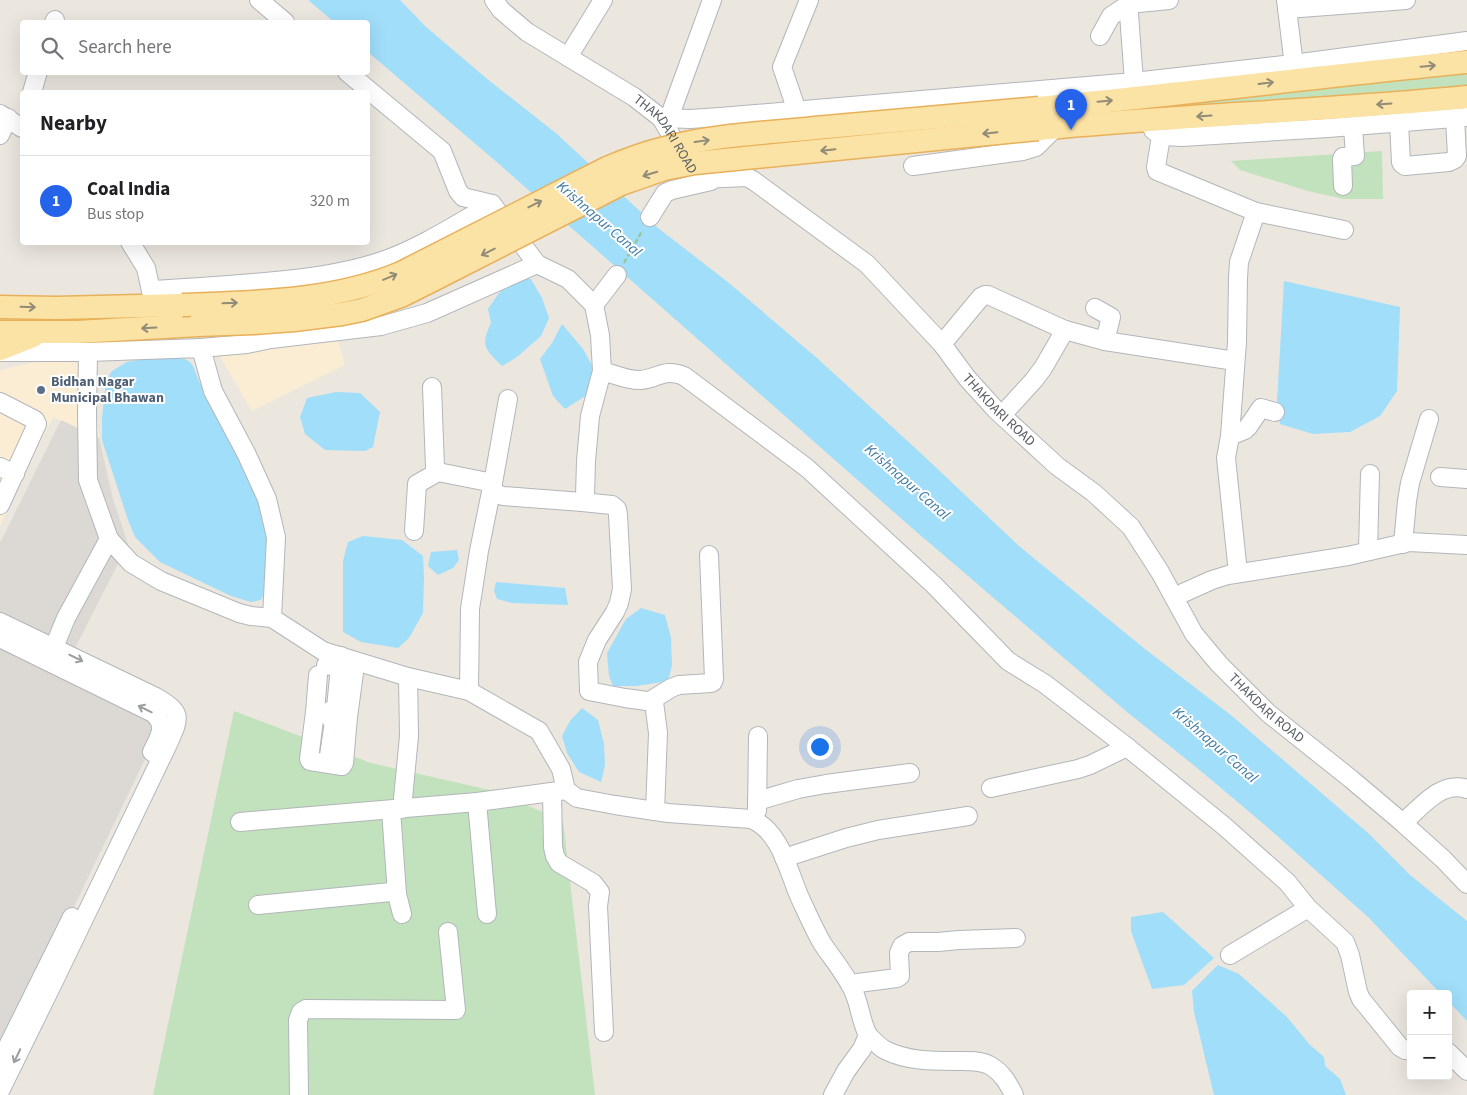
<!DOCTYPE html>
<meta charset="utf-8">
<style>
:root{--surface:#fff;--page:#f2f2f2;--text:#202124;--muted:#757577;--line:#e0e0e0;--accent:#2563eb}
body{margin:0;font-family:"Source Sans 3",sans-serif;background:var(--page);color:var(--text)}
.controls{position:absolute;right:15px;bottom:15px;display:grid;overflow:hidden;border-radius:5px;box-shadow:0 5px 20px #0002}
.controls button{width:45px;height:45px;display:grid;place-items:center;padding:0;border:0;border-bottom:1px solid var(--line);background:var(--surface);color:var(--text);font:25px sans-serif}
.you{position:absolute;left:819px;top:746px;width:18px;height:18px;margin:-12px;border:4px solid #fff;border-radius:50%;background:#1a73e8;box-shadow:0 0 0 8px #1a73e833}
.badge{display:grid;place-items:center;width:32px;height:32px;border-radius:50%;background:var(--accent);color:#fff;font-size:16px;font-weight:700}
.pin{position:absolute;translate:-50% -41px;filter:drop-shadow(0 1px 2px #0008)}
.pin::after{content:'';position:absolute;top:26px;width:18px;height:15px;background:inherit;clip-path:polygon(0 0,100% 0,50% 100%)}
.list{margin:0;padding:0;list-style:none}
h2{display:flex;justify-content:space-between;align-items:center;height:65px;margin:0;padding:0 20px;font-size:21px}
h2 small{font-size:16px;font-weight:400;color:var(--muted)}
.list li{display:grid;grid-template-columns:32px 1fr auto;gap:15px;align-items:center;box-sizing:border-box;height:90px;padding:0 20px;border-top:1px solid var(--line)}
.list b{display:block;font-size:19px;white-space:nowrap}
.list p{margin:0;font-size:16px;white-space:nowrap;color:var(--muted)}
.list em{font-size:16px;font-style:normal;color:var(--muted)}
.icon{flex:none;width:28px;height:28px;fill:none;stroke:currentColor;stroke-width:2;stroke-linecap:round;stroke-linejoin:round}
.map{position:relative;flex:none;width:1467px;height:1095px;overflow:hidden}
.search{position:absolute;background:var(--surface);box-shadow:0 5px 20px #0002;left:20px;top:20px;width:350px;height:55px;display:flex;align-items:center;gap:12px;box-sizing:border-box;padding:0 18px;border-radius:5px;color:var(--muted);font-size:19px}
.panel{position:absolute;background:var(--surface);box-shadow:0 5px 20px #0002;left:20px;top:90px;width:350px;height:155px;border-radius:5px}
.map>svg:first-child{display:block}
.commercial{fill:#fbedd4}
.industrial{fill:#dcd9d4}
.green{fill:#c1e2bc}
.water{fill:#a0defa}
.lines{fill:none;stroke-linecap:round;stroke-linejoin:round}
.minor-casing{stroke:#b2b6ba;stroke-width:20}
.major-casing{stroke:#e9b05a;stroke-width:25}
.path{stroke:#97c59e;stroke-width:2.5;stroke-dasharray:5 2.5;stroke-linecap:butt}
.minor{stroke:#fff;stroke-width:18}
.major{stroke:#fbe2a5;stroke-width:22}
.major-bridge-casing{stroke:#e9b05a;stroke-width:25;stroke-linecap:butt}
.major-bridge{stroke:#fbe2a5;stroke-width:22}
.oneway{stroke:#918c78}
.oneway2{stroke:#9b9ea0}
.service-dot{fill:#5c6f8a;stroke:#fff;stroke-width:2}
.labels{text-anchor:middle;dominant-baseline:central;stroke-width:4;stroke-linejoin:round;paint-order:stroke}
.street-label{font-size:14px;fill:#585d60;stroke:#fff}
.service-label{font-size:14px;font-weight:bold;fill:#4e5e75;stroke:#fff;text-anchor:start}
.water-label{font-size:15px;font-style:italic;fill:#3d7aa2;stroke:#fff}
</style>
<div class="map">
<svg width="1467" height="1095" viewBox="0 0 1467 1095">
<rect width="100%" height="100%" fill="#ebe7df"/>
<g class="commercial">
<path d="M 337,338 L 345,365 L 252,411 L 217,352 Z"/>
<path d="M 40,361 L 92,363 L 99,438 L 53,417 L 0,526 L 0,370 Z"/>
</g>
<g class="industrial">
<path d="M 61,420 L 99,438 L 113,499 L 128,544 L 71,656 L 0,623 L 0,543 Z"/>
<path d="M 0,636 L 163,722 L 0,1060 Z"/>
</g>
<g class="green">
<path d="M 1467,71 L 1467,86 L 1177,111 L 1083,110 Z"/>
<path d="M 1382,151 L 1383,199 L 1344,199 L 1308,191 L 1240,170 L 1231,161 Z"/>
<path d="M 234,711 L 371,763 L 494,791 L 563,821 L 595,1095 L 153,1095 Z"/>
</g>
<g class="water">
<path d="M 308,0 L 400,0 L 425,26 L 486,78 L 557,134 L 658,228 L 729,283 L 817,358 L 927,459 L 1019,546 L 1145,649 L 1232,716 L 1368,833 L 1410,875 L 1467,921 L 1467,1021 L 1448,1001 L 1448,994 L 1441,994 L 1368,917 L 1266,826 L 1196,767 L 1127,712 L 912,528 L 499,164 L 368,52 L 368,22 L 334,22 Z"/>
<path d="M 518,278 L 531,279 L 542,298 L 549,318 L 541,336 L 517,357 L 502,366 C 485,349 480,346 491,323 L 488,309 L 499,293 Z"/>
<path d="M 1284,281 L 1400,307 L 1397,391 L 1380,416 L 1350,432 L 1313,434 L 1280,424 L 1277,401 Z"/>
<path d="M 562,324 L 583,349 L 595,371 L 590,393 L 565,409 L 553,396 L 540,359 L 552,343 Z"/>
<path d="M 177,358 C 194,359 193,367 199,381 L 263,500 L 269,543 L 265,591 L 261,600 L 251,602 L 231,596 L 160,562 L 135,537 L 128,520 L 102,440 L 102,418 L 106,381 L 112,371 L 127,362 L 143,359 Z"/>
<path d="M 336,392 L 360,393 L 380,412 L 373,447 L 365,451 L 325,450 L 305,434 L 300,417 L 307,398 Z"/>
<path d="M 363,536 L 402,540 L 423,556 L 424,577 L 423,613 L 409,638 L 398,648 L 361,642 L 343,632 L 343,561 L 348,542 Z"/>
<path d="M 457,550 L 459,560 L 453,568 L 438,575 L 428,566 L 431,552 Z"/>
<path d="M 496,582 L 565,588 L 568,605 L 512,603 L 497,599 L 494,591 Z"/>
<path d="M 641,608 L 665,615 L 671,638 L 672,665 L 668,681 L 637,686 L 613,686 L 609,676 L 607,653 L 626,619 Z"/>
<path d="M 582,708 L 598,720 L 604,744 L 605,765 L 601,782 L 579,772 L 567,753 L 562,736 L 570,721 Z"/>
<path d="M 1163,912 L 1214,958 L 1184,985 L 1152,989 L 1131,931 L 1131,917 Z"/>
<path d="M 1218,965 L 1239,974 L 1287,1017 L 1310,1045 L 1324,1057 L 1325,1066 L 1340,1079 L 1346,1095 L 1214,1095 L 1194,1012 L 1192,991 Z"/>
</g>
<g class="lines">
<defs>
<g id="minor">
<path d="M 259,0 L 285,22"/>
<path id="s1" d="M 494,0 L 501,10 L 527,32 L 634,97 L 661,118 L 696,177 L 701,179 L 747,177 L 754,181 L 867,264 L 942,344 L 967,378 L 996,410 L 1057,466 L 1094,493 L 1131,527 L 1160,572 L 1194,634 L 1219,664 L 1268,713 L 1351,779 L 1403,823 L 1443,859 L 1467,884"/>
<path d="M 1128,0 L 1134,82"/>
<path d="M 1286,0 L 1295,74"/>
<path d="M 1287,9 L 1406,0"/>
<path d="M 54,22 L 55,20"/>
<path d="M 1100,36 L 1111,16 L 1129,4 L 1169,0"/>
<path d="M 568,57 L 603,0"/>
<path d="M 347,72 L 442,151 L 458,191 L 463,197 L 492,204 L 537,264 L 568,279 L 594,305 L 600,335 L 602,371 L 590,416 L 586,461 L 585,496 L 582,502 L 503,496 L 491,492 L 479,551 L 470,609 L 469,691 L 539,731 L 561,769 L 566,790 L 577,798 L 615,805 L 668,813 L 751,819 C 781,831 788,871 800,898 C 807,913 814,929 822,943 C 832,958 844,972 852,988 C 860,1003 860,1020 868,1035 L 862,1049 L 846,1071 L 833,1095"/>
<path d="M 32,92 L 38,72"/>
<path d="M 797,111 L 782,67 L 809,0"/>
<path d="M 0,114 L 22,128"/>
<path d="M 661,118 L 690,119 L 720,117 L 1134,82 L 1293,64 L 1467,41"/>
<path d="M 669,118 L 712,0"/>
<path d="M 1399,123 L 1401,162 L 1402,164 L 1405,166 L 1449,162 L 1455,159 L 1457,156 L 1455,118"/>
<path d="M 1153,130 L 1161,136 L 1182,137 L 1328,128 L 1467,117"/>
<path d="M 0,135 L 8,118"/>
<path d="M 1161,136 L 1156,167 L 1157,171 L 1256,212 L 1239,262 L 1238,278 L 1237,342 L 1230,436 L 1226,458 L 1238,573"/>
<path d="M 913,166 L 1023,151 L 1036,147 L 1056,127"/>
<path d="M 1343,186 L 1342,159 L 1343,157 L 1355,156 L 1353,127"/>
<path d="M 1256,212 L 1344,230"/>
<path d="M 650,217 L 665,193 L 672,190 L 711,181"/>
<path d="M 130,242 L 146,268 L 153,300"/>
<path d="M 152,290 C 190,288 228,285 265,282 C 307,278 349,273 388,259 C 425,245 458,223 492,204"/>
<path d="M 594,305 L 617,275"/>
<path d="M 1095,308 L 1111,317 L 1105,341"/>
<path d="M 942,344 L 981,297 L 985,295 L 988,295 L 1065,330 L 1105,341 L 1235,361"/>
<path d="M 201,348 L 247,344 L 271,339 L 381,326 L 427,313 L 537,264"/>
<path d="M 0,352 L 88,352 L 201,348 L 213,391 L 246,453 L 267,499 L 276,537 L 272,618 L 323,651 L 408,677 L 469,691"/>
<path d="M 88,352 L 87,413 L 88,480 L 109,539"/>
<path d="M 602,371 C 614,374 629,381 641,380 C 659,378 664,368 684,376 L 807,468 L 934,585 L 1008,661 L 1045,684 L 1127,747 L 1224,826 L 1287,882 L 1308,908 L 1345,942 L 1350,955 L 1358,992 L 1361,999 L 1400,1047 L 1405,1050 L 1411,1049"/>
<path d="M 432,387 L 435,467 L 438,472 L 493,483 L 491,492"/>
<path d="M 0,402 L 35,420 L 37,424 L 0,505"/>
<path d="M 1002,415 L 1034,380 L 1043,368 L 1065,330"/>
<path d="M 1230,436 L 1245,430 L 1248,427 L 1261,408 L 1275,412"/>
<path d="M 0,467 L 15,474"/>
<path d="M 1440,477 L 1467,479"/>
<path d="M 493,483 L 508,399"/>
<path d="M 582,502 L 612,505 L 617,509 L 618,515 L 622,589 L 619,603 L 615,612 L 597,640 L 588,662 L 589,691 L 625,698 L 654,702 L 658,733 L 655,811"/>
<path d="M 414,531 L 417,484 L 438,472"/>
<path d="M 1403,544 L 1407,501 L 1410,483 L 1429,419"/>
<path d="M 1368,551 L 1370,474"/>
<path d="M 1174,597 L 1212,580 L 1228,575 L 1348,556 L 1409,542 L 1467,545"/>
<path d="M 0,622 L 156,697 C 183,713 180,717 168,744 L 54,981 L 0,1091"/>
<path d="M 0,638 L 153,713 C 168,726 159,737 152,752"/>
<path d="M 50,657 L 66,618 L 109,539 L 131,563 L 161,581 L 239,613 L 251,616 L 272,618"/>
<path d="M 318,675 L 315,712 L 309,759 L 310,761 L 342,766 L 344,763 L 348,717 L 354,673 L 352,669 L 326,665"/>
<path d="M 650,701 L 671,688 L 679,685 L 711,683 L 713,682 L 714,679 L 709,555"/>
<path d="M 336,708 L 341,711 L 343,717 L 341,720 C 336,722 331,721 329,716 L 331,710 L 336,708 L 341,656"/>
<path d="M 328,763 L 334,721"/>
<path d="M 991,788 L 1078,769 L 1090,765 L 1127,747"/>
<path d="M 552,792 L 553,847 L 555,856 L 559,863 L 593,883 L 600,892 L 598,906 L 604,1032"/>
<path d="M 757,801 L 798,789 L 826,784 L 910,773"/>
<path d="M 477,802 L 487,914"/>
<path d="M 402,809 L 409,736 L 408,677"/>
<path d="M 391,810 L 397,894"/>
<path d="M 757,811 L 758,736"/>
<path d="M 240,822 L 477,802 L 566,790"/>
<path d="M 1403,823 C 1420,808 1441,780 1467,789"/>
<path d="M 784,858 L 846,838 L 878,830 L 968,816"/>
<path d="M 258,905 L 391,892 L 397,894 L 402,914"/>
<path d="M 1230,955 L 1308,908"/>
<path d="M 850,984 L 897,978 L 900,976 L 899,953 L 902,946 L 909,942 L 938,942 L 959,940 L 1016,938"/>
<path d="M 868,1035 C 873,1040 879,1047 885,1050 C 907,1061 931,1061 955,1061 C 966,1061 979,1060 989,1065 C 1002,1072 1008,1083 1014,1095"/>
<path d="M 1448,1052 L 1467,1071"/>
<path d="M 0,1062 L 72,917"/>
<path d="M 299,1095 L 298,1020 L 301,1012 L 306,1009 L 456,1010 L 448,932"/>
</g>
<g id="major">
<path d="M 1039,108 C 1182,94 1324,76 1467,62"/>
<path d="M 1038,129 C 1181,115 1324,111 1467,97"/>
<path d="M 0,307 L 56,308 L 182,305"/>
<path d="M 0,332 L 77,332 L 198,325"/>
<path d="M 0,349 L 33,336"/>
</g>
</defs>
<use href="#minor" class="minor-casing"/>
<use href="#major" class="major-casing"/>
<path class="path" d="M 624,263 L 642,231"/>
<use href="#minor" class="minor"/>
<use href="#major" class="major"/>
<defs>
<g id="major-bridge">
<path d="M 182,305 C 255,302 332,302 401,273 L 607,168 C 626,160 645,153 665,148 C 712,135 767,133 815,128 C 890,121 964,115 1039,108"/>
<path d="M 198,325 L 254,323 L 294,320 L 342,314 L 362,310 L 401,296 L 437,278 L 621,184 L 664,169 L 695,163 L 1038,129"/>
</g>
</defs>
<use href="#major-bridge" class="major-bridge-casing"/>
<use href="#major-bridge" class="major-bridge"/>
</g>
<defs><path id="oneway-shaft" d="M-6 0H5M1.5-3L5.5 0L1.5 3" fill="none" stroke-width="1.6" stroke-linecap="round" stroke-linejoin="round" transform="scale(1.25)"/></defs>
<g class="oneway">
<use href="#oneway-shaft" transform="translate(1428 66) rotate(-5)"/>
<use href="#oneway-shaft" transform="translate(1266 83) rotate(-7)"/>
<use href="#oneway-shaft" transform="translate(1105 101) rotate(-5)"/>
<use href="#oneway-shaft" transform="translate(1384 104) rotate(176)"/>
<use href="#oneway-shaft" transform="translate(1204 116) rotate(176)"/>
<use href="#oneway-shaft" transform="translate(990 133) rotate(174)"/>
<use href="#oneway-shaft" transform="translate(702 141) rotate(-8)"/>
<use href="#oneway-shaft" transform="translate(828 150) rotate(174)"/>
<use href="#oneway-shaft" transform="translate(650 174) rotate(163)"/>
<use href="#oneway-shaft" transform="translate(535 204) rotate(-27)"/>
<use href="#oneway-shaft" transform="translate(488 252) rotate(153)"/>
<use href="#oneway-shaft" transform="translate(390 277) rotate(-23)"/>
<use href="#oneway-shaft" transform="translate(230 303) rotate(-2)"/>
<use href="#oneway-shaft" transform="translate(28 307) rotate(2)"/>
<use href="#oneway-shaft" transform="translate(149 328) rotate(177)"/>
</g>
<g class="oneway2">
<use href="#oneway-shaft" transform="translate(76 658) rotate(26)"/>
<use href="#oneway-shaft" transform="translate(145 709) rotate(-154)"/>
<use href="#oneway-shaft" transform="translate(17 1056) rotate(116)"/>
</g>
<circle class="service-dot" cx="41" cy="390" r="5"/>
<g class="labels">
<g class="street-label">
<text stroke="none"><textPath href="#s1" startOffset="221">THAKDARI ROAD</textPath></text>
<text stroke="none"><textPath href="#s1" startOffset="671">THAKDARI ROAD</textPath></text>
<text stroke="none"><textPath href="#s1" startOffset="1076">THAKDARI ROAD</textPath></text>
</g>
<g class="service-label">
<text x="51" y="382">Bidhan Nagar<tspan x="51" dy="16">Municipal Bhawan</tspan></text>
</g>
<g class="water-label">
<text transform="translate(599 219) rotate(41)">Krishnapur Canal</text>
<text transform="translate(907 482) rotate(41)">Krishnapur Canal</text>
<text transform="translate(1215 745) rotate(41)">Krishnapur Canal</text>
</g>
</g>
</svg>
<div class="controls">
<button>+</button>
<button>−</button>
</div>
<div class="you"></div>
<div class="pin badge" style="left:1071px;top:130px">1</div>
<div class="search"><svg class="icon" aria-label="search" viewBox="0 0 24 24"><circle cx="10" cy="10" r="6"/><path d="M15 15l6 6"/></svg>Search here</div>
<section class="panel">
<h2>Nearby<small></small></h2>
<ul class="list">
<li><span class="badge">1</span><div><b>Coal India</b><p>Bus stop</p></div><em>320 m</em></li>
</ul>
</section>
</div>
